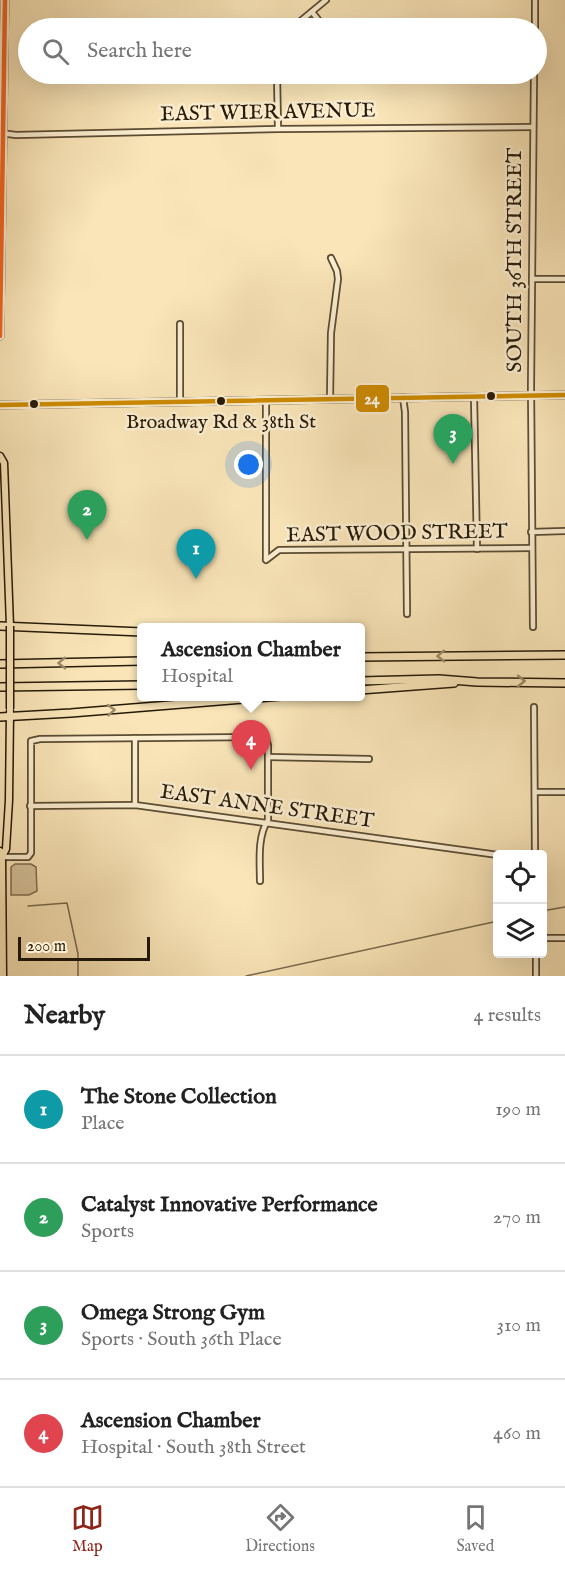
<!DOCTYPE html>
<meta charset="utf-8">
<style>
:root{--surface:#fff;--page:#f2f2f2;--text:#222;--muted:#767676;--line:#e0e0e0;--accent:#8f2418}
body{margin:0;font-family:"IM FELL English",serif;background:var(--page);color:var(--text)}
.controls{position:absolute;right:18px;bottom:18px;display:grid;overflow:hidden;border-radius:6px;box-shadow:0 6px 24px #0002}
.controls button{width:54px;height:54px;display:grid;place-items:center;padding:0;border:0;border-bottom:2px solid var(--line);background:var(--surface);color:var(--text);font:30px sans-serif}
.scale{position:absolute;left:18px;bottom:15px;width:132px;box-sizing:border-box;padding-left:6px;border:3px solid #261907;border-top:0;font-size:16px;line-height:21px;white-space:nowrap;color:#261907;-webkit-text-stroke:4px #fbeed1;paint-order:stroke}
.you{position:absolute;left:249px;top:465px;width:21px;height:21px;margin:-15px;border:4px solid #fff;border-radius:50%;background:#1a73e8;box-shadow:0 0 0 9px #1a73e833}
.badge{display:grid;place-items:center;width:39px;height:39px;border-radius:50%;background:var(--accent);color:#fff;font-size:20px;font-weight:700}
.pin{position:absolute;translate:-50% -50px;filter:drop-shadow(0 2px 3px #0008)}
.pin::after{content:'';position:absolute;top:32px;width:21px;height:18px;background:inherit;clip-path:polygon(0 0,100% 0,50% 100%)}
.popup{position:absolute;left:137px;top:623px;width:228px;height:78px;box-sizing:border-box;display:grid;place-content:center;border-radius:6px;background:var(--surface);filter:drop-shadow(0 2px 4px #0005);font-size:20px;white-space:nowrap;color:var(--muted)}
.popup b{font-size:22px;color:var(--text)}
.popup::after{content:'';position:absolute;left:50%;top:100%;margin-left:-12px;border:12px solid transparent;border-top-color:var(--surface)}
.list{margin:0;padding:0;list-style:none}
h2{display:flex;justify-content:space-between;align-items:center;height:78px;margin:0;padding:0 24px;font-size:26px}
h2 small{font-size:20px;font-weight:400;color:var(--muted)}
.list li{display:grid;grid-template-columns:39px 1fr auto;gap:18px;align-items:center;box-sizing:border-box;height:108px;padding:0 24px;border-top:2px solid var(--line)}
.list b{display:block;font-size:22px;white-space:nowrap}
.list p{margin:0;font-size:20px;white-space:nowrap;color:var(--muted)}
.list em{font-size:20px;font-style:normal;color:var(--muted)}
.icon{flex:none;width:33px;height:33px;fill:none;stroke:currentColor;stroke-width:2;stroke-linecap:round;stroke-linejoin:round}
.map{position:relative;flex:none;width:565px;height:976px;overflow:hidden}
.search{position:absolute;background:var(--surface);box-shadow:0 6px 24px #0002;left:18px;right:18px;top:18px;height:66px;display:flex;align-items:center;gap:15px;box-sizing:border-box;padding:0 21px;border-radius:33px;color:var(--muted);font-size:22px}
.sheet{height:510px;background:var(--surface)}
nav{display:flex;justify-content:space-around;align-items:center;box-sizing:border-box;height:84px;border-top:2px solid var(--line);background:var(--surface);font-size:16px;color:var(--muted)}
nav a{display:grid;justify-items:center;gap:3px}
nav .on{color:var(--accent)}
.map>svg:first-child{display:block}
.green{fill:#d5c29a;stroke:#7e6e50;stroke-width:1.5}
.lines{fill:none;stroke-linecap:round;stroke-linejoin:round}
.stream{stroke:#796a4d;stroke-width:1.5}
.minor-casing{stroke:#5b4c33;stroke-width:8}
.major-casing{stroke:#261907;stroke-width:9}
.highway-casing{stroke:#261907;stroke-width:10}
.minor{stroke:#fbeed1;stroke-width:4.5}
.major{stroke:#f9e5b8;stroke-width:6}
.highway{stroke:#f9e5b8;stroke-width:7}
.major-bridge-casing{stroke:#261907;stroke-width:9;stroke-linecap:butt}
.major-bridge{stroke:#f9e5b8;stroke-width:6}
.bus-1-casing{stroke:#fbeed1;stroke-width:9}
.bus-2-casing{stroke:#fbeed1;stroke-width:9}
.bus-1{stroke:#cd8a01;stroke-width:4.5}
.bus-2{stroke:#f26522;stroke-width:4.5}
.oneway{stroke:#9a8968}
.bus-dot{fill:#261907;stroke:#fbeed1;stroke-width:2}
.labels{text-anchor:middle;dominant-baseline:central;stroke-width:5;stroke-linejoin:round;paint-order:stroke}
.bus-label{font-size:20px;fill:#261907;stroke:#fbeed1}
.street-label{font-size:21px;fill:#261907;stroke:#fbeed1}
.line-badge{stroke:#fbeed1;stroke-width:2}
.badge-label{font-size:16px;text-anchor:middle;font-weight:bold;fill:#fff}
</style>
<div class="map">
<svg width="565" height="976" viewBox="0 0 565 976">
<rect width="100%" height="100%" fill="#f9e5b8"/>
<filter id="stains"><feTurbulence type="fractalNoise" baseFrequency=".00333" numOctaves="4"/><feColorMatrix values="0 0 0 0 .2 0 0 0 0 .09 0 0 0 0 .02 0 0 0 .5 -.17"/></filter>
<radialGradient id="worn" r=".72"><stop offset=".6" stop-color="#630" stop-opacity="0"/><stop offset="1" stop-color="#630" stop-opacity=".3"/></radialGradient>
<path class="green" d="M 15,864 L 31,864 L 36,867 L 37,891 L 29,895 L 11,895 L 11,867 Z"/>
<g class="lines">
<g class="stream">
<path d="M 28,906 L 67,903 L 78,954 L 78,976"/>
<path d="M 542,911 L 565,907"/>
<path d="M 246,976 L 498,921"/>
</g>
<defs>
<g id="minor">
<path d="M 312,12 L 324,27 L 329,28"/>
<path d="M 292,28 L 326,0"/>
<path d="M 535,28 L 535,0"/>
<path d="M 277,74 L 278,129"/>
<path d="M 0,133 L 16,135 L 278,129 L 532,127"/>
<path d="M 532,279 L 565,279"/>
<path d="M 180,324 L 180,402"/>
<path d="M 474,396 L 477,549"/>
<path d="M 403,397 L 405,412 L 407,614"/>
<path d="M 330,399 L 331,333 L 338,279 L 337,271 L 331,258"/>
<path d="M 531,532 L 565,531"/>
<path d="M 266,559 L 266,400"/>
<path d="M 266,560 L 279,550 L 532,548"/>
<path d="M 533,627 L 531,386 L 534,74"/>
<path d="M 534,707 L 535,855"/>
<path d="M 135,738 L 135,805"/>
<path d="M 268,757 L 369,759"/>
<path d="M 535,792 L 565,792"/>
<path d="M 30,806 L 135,805 L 498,855"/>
<path d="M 0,857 L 28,857 L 31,853 L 31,741 L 40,739 L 261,737 L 266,738 L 268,745 L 268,820 C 257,837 260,862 260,881"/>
<path d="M 542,938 L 565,938"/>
<path d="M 536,954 L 536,976"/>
</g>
<g id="major">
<path d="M 0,336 L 5,0"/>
<path d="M 0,405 L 565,395"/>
<path d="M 0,456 L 4,463 L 10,626"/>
<path d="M 0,851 L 2,857 L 3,976"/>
<path d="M 2,857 L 6,849 L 9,800 L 10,712"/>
</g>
<g id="highway">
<path d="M 0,626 L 142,632"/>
<path d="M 360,657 L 565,655"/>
<path d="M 0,664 L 142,661"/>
<path d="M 360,681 L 439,679 L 477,682 L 565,683"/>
<path d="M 0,687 L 142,685"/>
<path d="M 360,690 L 454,683"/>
<path d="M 0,717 L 71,713 L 281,696"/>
</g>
</defs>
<use href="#minor" class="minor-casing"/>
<use href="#major" class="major-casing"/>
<use href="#highway" class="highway-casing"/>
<use href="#minor" class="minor"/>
<use href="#major" class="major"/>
<use href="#highway" class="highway"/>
<defs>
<path id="major-bridge" d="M 10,626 L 10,709"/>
</defs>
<use href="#major-bridge" class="major-bridge-casing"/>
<use href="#major-bridge" class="major-bridge"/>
<defs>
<path id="bus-1" d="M 0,405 L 565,395"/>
<path id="bus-2" d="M 0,336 L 5,0"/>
</defs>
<use href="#bus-1" class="bus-1-casing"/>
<use href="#bus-2" class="bus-2-casing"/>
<use href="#bus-1" class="bus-1"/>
<use href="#bus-2" class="bus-2"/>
</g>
<defs><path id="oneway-chevron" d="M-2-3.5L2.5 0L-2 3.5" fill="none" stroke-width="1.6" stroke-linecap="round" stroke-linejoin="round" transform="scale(1.5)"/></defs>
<g class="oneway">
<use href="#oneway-chevron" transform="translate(441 656) rotate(179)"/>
<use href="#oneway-chevron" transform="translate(62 663) rotate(179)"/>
<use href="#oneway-chevron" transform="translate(521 681)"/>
<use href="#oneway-chevron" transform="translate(111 710) rotate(-4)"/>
</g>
<g class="bus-dot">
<circle cx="491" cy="396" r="5"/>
<circle cx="221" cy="401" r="5"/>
<circle cx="34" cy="404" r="5"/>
</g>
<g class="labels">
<g class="bus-label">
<text x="221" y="422">Broadway Rd &amp; 38th St</text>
</g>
<g class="street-label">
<text transform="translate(268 113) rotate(-1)">EAST WIER AVENUE</text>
<text transform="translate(515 260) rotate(-90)">SOUTH 36TH STREET</text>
<text transform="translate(397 534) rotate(-1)">EAST WOOD STREET</text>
<text transform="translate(267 807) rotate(8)">EAST ANNE STREET</text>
</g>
</g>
<rect class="line-badge" x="355" y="384" width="35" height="29" rx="6" fill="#cd8a01"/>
<g class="badge-label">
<text x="372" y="404">24</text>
</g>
<rect width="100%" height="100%" filter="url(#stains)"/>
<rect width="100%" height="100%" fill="url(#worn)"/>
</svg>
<div class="controls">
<button><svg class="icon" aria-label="locate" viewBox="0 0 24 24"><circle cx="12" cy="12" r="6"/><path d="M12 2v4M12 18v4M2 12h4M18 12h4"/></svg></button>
<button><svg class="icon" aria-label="layers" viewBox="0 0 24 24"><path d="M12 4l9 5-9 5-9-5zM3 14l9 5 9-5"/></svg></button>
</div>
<div class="scale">200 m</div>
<div class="you"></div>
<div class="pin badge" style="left:196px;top:579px;background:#0f9aa8">1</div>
<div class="pin badge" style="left:87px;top:540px;background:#2e9e5b">2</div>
<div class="pin badge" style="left:453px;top:464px;background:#2e9e5b">3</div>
<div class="pin badge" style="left:251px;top:770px;background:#e0444e">4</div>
<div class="popup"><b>Ascension Chamber</b>Hospital</div>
<div class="search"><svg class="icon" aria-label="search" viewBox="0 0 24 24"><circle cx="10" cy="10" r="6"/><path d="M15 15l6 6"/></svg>Search here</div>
</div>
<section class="sheet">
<h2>Nearby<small>4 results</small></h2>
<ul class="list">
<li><span class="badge" style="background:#0f9aa8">1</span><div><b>The Stone Collection</b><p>Place</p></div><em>190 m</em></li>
<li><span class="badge" style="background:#2e9e5b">2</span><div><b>Catalyst Innovative Performance</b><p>Sports</p></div><em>270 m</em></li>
<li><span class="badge" style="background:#2e9e5b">3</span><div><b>Omega Strong Gym</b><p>Sports · South 36th Place</p></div><em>310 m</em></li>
<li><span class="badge" style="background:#e0444e">4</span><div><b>Ascension Chamber</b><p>Hospital · South 38th Street</p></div><em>460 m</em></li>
</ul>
</section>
<nav>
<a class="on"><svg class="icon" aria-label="map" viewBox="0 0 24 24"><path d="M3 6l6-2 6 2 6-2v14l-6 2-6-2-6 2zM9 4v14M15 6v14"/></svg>Map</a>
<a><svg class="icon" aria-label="directions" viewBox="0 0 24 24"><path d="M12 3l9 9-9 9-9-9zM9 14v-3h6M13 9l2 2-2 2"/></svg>Directions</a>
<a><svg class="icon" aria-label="saved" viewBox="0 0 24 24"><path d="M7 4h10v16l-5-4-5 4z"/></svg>Saved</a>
</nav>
